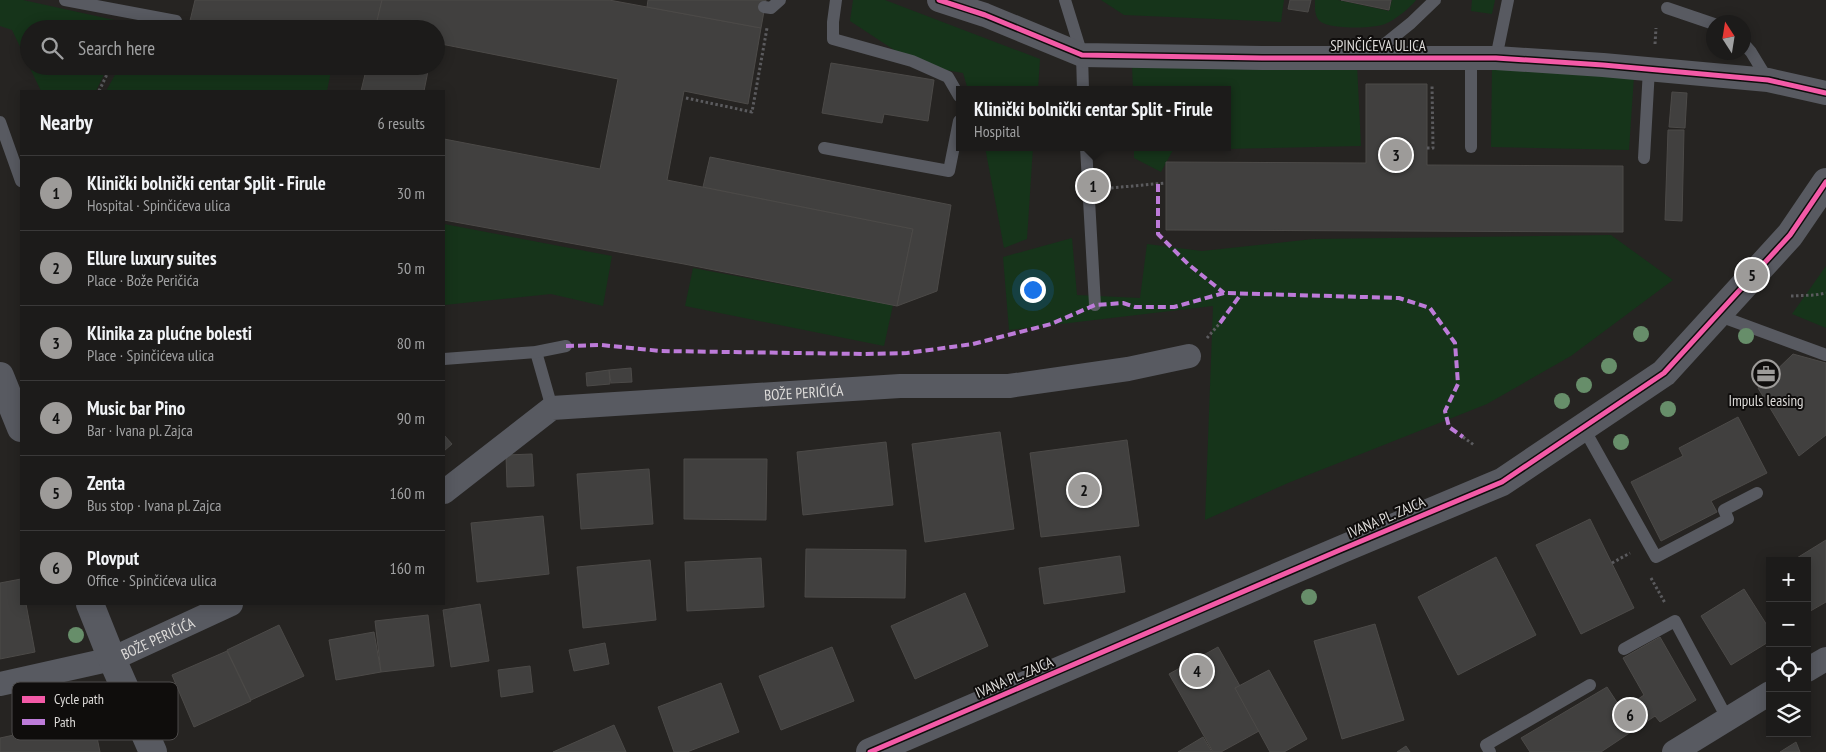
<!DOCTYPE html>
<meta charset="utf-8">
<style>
:root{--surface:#1c1b1a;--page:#252423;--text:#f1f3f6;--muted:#a0a1a2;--line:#3a3939;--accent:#9d9b99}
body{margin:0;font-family:"PT Sans Narrow",sans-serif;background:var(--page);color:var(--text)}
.controls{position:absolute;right:15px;bottom:15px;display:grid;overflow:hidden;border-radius:0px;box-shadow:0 2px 12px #0003}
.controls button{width:45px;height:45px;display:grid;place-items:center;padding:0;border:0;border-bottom:1px solid var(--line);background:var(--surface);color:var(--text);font:25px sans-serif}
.compass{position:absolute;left:1706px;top:15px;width:45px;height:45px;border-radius:50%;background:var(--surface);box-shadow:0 2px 12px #0003;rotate:348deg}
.you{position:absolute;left:1032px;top:289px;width:18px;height:18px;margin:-12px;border:4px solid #fff;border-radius:50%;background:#1a73e8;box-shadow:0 0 0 8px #1a73e833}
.badge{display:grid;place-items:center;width:32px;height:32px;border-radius:50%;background:var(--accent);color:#111;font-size:16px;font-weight:700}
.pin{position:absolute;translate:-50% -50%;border:2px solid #fff;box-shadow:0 1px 5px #0006}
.popup{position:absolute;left:956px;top:86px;width:275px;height:65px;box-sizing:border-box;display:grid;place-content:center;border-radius:0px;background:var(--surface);filter:drop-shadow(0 1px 4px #0005);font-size:16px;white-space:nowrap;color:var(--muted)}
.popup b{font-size:19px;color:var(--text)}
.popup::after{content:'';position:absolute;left:50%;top:100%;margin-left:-10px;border:10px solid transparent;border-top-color:var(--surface)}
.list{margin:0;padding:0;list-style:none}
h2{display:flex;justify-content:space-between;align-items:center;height:65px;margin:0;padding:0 20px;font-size:21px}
h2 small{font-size:16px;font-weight:400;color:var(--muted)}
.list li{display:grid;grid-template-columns:32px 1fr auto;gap:15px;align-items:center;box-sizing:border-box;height:75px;padding:0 20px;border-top:1px solid var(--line)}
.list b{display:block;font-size:19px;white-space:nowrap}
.list p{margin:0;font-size:16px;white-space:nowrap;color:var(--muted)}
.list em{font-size:16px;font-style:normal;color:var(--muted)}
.icon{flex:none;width:28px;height:28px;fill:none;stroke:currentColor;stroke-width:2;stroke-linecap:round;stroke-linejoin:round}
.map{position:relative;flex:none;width:1826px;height:752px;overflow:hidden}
.search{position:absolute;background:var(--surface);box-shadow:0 2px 12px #0003;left:20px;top:20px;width:425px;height:55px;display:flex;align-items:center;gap:12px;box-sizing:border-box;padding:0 18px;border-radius:28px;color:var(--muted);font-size:19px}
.panel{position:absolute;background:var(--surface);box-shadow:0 2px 12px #0003;left:20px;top:90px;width:425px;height:515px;border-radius:0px}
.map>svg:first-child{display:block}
.green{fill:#16341a}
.building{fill:#41403f;stroke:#4c4a48}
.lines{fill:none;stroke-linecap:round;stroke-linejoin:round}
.path{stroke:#5b5b5e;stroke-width:3;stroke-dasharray:2.5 2.5;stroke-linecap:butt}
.service{stroke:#585a61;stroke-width:12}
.minor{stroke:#585a61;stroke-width:24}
.tertiary{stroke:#585a61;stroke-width:28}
.quiet{stroke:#bd7bd9;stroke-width:4;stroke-dasharray:8 4;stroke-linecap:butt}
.cycleway-casing{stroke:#0f0d0c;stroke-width:8}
.cycleway{stroke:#f35aa7;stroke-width:5}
.tree{fill:#678e6a}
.labels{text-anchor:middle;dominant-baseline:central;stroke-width:4;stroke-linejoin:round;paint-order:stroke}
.street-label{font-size:15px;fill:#dddbd9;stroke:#0f0d0c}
.poi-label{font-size:15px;fill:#dddbd9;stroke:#0f0d0c}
.key{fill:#0f0d0c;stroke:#4d4b4a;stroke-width:1}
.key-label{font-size:14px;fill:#dddbd9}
</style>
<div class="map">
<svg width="1826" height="752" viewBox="0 0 1826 752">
<rect width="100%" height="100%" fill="#262422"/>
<g class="green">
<path d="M 0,0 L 23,0 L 128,23 L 126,29 L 29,29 L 29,65 L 12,30 L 0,26 Z"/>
<path d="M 853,0 L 885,0 L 1040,59 L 1038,90 L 968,90 L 963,73 L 917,65 L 850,21 Z"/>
<path d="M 1101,0 L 1284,0 L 1281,22 L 1124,15 Z"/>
<path d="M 1315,0 L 1338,0 L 1389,11 L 1392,0 L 1416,0 C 1409,9 1396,19 1385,24 C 1374,29 1331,29 1321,22 C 1314,17 1315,7 1315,0 Z"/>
<path d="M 1472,0 L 1495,0 L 1492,14 L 1471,11 Z"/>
<path d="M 1357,64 L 1361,146 L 1173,150 L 1161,172 L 1134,158 L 1134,147 L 1227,147 L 1227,90 L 1133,90 L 1132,66 Z"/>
<path d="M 29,66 L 108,66 L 96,91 L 41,91 Z"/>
<path d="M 120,66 L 306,66 L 331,71 L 327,91 L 106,91 Z"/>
<path d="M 1492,66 L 1634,76 L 1629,150 L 1491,147 Z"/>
<path d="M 985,147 L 1033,147 L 1027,239 L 1004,248 Z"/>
<path d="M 444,224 L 612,256 L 603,306 L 551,294 L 444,305 Z"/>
<path d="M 1611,235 L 1673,280 L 1571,356 L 1487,404 L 1288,483 L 1205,520 L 1213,306 L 1009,330 L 1003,257 L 1072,238 L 1077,295 L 1140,298 L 1147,244 L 1202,251 L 1313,239 Z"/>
<path d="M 1826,266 L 1826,328 L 1792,314 Z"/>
<path d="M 693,268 L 893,305 L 884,346 L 685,306 Z"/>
</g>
<g class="building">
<path d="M 195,0 L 382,0 L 375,29 L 188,29 Z"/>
<path d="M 382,0 L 609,0 L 761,28 L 748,104 L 684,91 L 667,180 L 913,229 L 897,306 L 684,264 L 444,220 L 444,139 L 600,169 L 618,79 L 436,43 L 436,29 L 375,29 Z"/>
<path d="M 648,0 L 766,0 L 761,28 L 647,7 Z"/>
<path d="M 1290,0 L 1311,0 L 1308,12 L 1288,9 Z"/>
<path d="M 1341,0 L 1391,0 L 1389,10 Z"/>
<path d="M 831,63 L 934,80 L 928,121 L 884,114 L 882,123 L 822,113 Z"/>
<path d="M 335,66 L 367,66 L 365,73 Z"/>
<path d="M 367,66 L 429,66 L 424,91 L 361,91 Z"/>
<path d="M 1366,84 L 1427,84 L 1427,165 L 1623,166 L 1623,232 L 1166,230 L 1166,162 L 1366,163 Z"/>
<path d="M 1672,92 L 1687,93 L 1685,128 L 1669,127 Z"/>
<path d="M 1668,130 L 1684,130 L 1682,221 L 1665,220 Z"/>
<path d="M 710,157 L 951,205 L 937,291 L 897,306 L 913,229 L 703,187 Z"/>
<path d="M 1793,354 L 1826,363 L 1826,435 L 1799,456 L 1758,388 Z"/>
<path d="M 631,368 L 632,382 L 611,383 L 609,370 Z"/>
<path d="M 609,370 L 610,384 L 587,386 L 586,373 Z"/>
<path d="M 1738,417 L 1767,473 L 1711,501 L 1717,512 L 1661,541 L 1631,482 L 1683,456 L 1679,448 Z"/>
<path d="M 1000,432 L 1014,529 L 925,542 L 912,444 Z"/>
<path d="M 444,435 L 452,444 L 444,451 Z"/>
<path d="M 1127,440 L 1139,526 L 1041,537 L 1030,453 Z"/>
<path d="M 886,442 L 893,505 L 803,515 L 797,452 Z"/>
<path d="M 532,454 L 534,486 L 507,487 L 506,455 Z"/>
<path d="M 684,459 L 767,459 L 766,520 L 684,519 Z"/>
<path d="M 649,469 L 653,524 L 581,529 L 577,474 Z"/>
<path d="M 543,516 L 549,574 L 477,582 L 471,523 Z"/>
<path d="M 1590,519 L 1634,608 L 1581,634 L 1536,545 Z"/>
<path d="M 1826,540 L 1826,602 L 1807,613 L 1807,561 L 1792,561 Z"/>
<path d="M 806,549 L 906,550 L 905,598 L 805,597 Z"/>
<path d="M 1120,556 L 1125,592 L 1044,604 L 1039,568 Z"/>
<path d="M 1496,557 L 1536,635 L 1458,675 L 1418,597 Z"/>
<path d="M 761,558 L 764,607 L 687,611 L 685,562 Z"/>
<path d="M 650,560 L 656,620 L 583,628 L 577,567 Z"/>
<path d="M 21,579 L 21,604 L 26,604 L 35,652 L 0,659 L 0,583 Z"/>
<path d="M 1744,589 L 1770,630 L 1770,641 L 1731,665 L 1701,616 Z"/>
<path d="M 965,593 L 988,646 L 915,679 L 891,626 Z"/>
<path d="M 480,604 L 489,661 L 451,667 L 443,610 Z"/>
<path d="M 428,615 L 434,666 L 381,672 L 375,621 Z"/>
<path d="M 1375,624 L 1404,720 L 1342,739 L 1314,641 Z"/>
<path d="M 279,625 L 304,676 L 251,700 L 227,650 Z"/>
<path d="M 374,632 L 381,672 L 336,680 L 329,640 Z"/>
<path d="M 1660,637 L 1696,700 L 1660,722 L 1655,716 L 1601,752 L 1530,752 L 1521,738 L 1607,687 L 1622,710 L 1644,695 L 1623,658 Z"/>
<path d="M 605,643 L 609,664 L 574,671 L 569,650 Z"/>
<path d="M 832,647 L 854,701 L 781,730 L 759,676 Z"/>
<path d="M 1218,647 L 1240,686 L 1235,688 L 1259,731 L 1221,752 L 1213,752 L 1169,674 Z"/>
<path d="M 227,651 L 251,701 L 194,727 L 172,675 Z"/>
<path d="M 530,666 L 533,692 L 501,697 L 498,670 Z"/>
<path d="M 1269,670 L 1307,739 L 1284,752 L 1270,752 L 1235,688 Z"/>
<path d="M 721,683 L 739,732 L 687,752 L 674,752 L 658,707 Z"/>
<path d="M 93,718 L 100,752 L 0,752 L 0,738 Z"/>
<path d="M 614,725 L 626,752 L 553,752 Z"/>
<path d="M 1203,737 L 1212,752 L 1178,752 Z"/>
<path d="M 1796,742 L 1800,752 L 1780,752 Z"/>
<path d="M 1406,746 L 1410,752 L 1397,752 Z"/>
</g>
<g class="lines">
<g class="path">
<path d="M 1655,44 L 1656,28"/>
<path d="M 99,91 L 111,66"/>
<path d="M 686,98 L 752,112 L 767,28"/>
<path d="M 1427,148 L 1433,148 L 1432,84"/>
<path d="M 1111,188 L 1165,183"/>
<path d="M 1791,296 L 1815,295 L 1826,293"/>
<path d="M 1207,338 L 1220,323"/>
<path d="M 1463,437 L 1474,445"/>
<path d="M 1612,563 L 1630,553"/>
<path d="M 1651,578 L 1665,603"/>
</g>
<g class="service">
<path d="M 65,0 L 176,21"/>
<path d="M 836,0 L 833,22 L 833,39 L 912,61 L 948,77 L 959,96"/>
<path d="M 1065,0 L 1082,55 L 1083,90"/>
<path d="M 764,7 L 771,8 L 780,0"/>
<path d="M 1667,8 L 1714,24"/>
<path d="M 1744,44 L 1751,52 L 1768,80"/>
<path d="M 1370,56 L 1411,23 L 1435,0"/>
<path d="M 1471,58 L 1471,147"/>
<path d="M 1496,58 L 1508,0"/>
<path d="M 0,122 L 21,181"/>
<path d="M 1086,147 L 1095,305"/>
<path d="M 824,148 L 949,171 L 959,121"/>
<path d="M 1644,158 L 1649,69"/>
<path d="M 1717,315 L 1826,355"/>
<path d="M 536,352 L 552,408"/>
<path d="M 444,359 L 536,352 L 566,346"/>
<path d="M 1583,427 L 1656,557 L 1728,519 L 1724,510 L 1757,493"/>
<path d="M 1624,649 L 1675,621 L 1727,718"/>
<path d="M 1490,752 L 1486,745 L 1590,685"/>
</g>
<g class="minor">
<path d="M 939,0 L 985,15 L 1082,55 L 1262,58 L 1496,58 L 1603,65 L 1768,80 L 1826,93"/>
<path id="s1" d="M 444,492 L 552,408 L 900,386 L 1009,386 L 1128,369 L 1189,356"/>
<path d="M 1807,670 L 1826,659"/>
<path id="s2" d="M 0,684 L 112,659 L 231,604"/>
<path d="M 1674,752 L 1770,693"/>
</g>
<g class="tertiary">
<path d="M 0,376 L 21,428"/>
<path d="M 90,604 L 112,659 L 153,752"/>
<path d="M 870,752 L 1340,550 L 1502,482 L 1664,373 L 1790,235 L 1826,182"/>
</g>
<g class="quiet">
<path d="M 1158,184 L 1158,234 L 1188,264 L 1224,293"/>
<path d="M 1220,323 L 1241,294"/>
<path d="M 566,346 L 601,345 L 661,351 L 865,354 L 907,353 L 973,344 L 1051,324 L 1095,305 L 1123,303 L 1135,307 L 1174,307 L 1224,293 L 1399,298 L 1430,308 L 1455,343 L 1458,384 L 1445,411 L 1449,427 L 1463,437"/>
</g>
<defs>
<g id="cycleway">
<path d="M 939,0 L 985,15 L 1082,55 L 1262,58 L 1496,58 L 1603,65 L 1768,80 L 1826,93"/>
<path d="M 870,752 L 1340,550 L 1502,482 L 1664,373 L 1790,235 L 1826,182"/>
</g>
</defs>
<use href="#cycleway" class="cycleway-casing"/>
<use href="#cycleway" class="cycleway"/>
</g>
<g class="tree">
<circle cx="1641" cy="334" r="8"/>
<circle cx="1746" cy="336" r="8"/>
<circle cx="1609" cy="366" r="8"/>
<circle cx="1584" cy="385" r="8"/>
<circle cx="1562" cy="401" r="8"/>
<circle cx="1668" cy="409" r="8"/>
<circle cx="1621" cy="442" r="8"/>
<circle cx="1309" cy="597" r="8"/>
<circle cx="76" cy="635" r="8"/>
</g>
<defs>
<symbol id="office-ring" viewBox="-11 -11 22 22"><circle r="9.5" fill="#0f0d0c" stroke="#9d9b99" stroke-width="1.5"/><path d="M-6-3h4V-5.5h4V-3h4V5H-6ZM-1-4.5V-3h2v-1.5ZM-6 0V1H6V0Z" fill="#9d9b99"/></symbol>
</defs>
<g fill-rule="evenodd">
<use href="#office-ring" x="1750" y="358" width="32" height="32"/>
</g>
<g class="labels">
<g class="street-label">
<text x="1378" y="45">SPINČIĆEVA ULICA</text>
<text stroke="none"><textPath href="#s1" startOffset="389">BOŽE PERIČIĆA</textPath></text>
<text transform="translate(1386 517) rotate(-23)">IVANA PL. ZAJCA</text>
<text stroke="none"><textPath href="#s2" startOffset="165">BOŽE PERIČIĆA</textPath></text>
<text transform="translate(1014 677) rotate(-23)">IVANA PL. ZAJCA</text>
</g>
<g class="poi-label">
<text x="1766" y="400">Impuls leasing</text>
</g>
</g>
<rect x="12" y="682" width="166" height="58" rx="8" class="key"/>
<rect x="22" y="696" width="23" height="7" fill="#f35aa7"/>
<rect x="22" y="719" width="23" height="6" fill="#bd7bd9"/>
<g class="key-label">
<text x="54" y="704">Cycle path</text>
<text x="54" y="727">Path</text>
</g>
</svg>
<div class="controls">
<button>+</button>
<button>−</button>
<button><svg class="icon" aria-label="locate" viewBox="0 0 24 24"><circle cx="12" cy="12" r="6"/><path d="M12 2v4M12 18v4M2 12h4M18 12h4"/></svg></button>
<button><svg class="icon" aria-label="layers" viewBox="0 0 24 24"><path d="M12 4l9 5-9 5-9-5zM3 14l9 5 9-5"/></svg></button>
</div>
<svg class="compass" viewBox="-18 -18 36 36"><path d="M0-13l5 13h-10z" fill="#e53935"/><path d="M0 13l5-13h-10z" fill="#a0a1a2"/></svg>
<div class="you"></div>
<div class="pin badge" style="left:1093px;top:186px">1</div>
<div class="popup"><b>Klinički bolnički centar Split - Firule</b>Hospital</div>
<div class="pin badge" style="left:1084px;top:490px">2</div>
<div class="pin badge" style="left:1396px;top:155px">3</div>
<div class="pin badge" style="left:1197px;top:671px">4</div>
<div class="pin badge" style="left:1752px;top:275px">5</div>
<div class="pin badge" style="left:1630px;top:715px">6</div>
<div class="search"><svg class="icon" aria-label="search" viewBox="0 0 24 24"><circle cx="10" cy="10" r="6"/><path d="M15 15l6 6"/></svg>Search here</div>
<section class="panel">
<h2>Nearby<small>6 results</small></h2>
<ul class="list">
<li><span class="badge">1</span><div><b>Klinički bolnički centar Split - Firule</b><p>Hospital · Spinčićeva ulica</p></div><em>30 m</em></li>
<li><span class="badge">2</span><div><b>Ellure luxury suites</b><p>Place · Bože Peričića</p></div><em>50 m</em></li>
<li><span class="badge">3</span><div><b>Klinika za plućne bolesti</b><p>Place · Spinčićeva ulica</p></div><em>80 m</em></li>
<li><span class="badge">4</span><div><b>Music bar Pino</b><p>Bar · Ivana pl. Zajca</p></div><em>90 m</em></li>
<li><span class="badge">5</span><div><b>Zenta</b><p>Bus stop · Ivana pl. Zajca</p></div><em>160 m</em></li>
<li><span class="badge">6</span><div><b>Plovput</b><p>Office · Spinčićeva ulica</p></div><em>160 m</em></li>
</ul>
</section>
</div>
